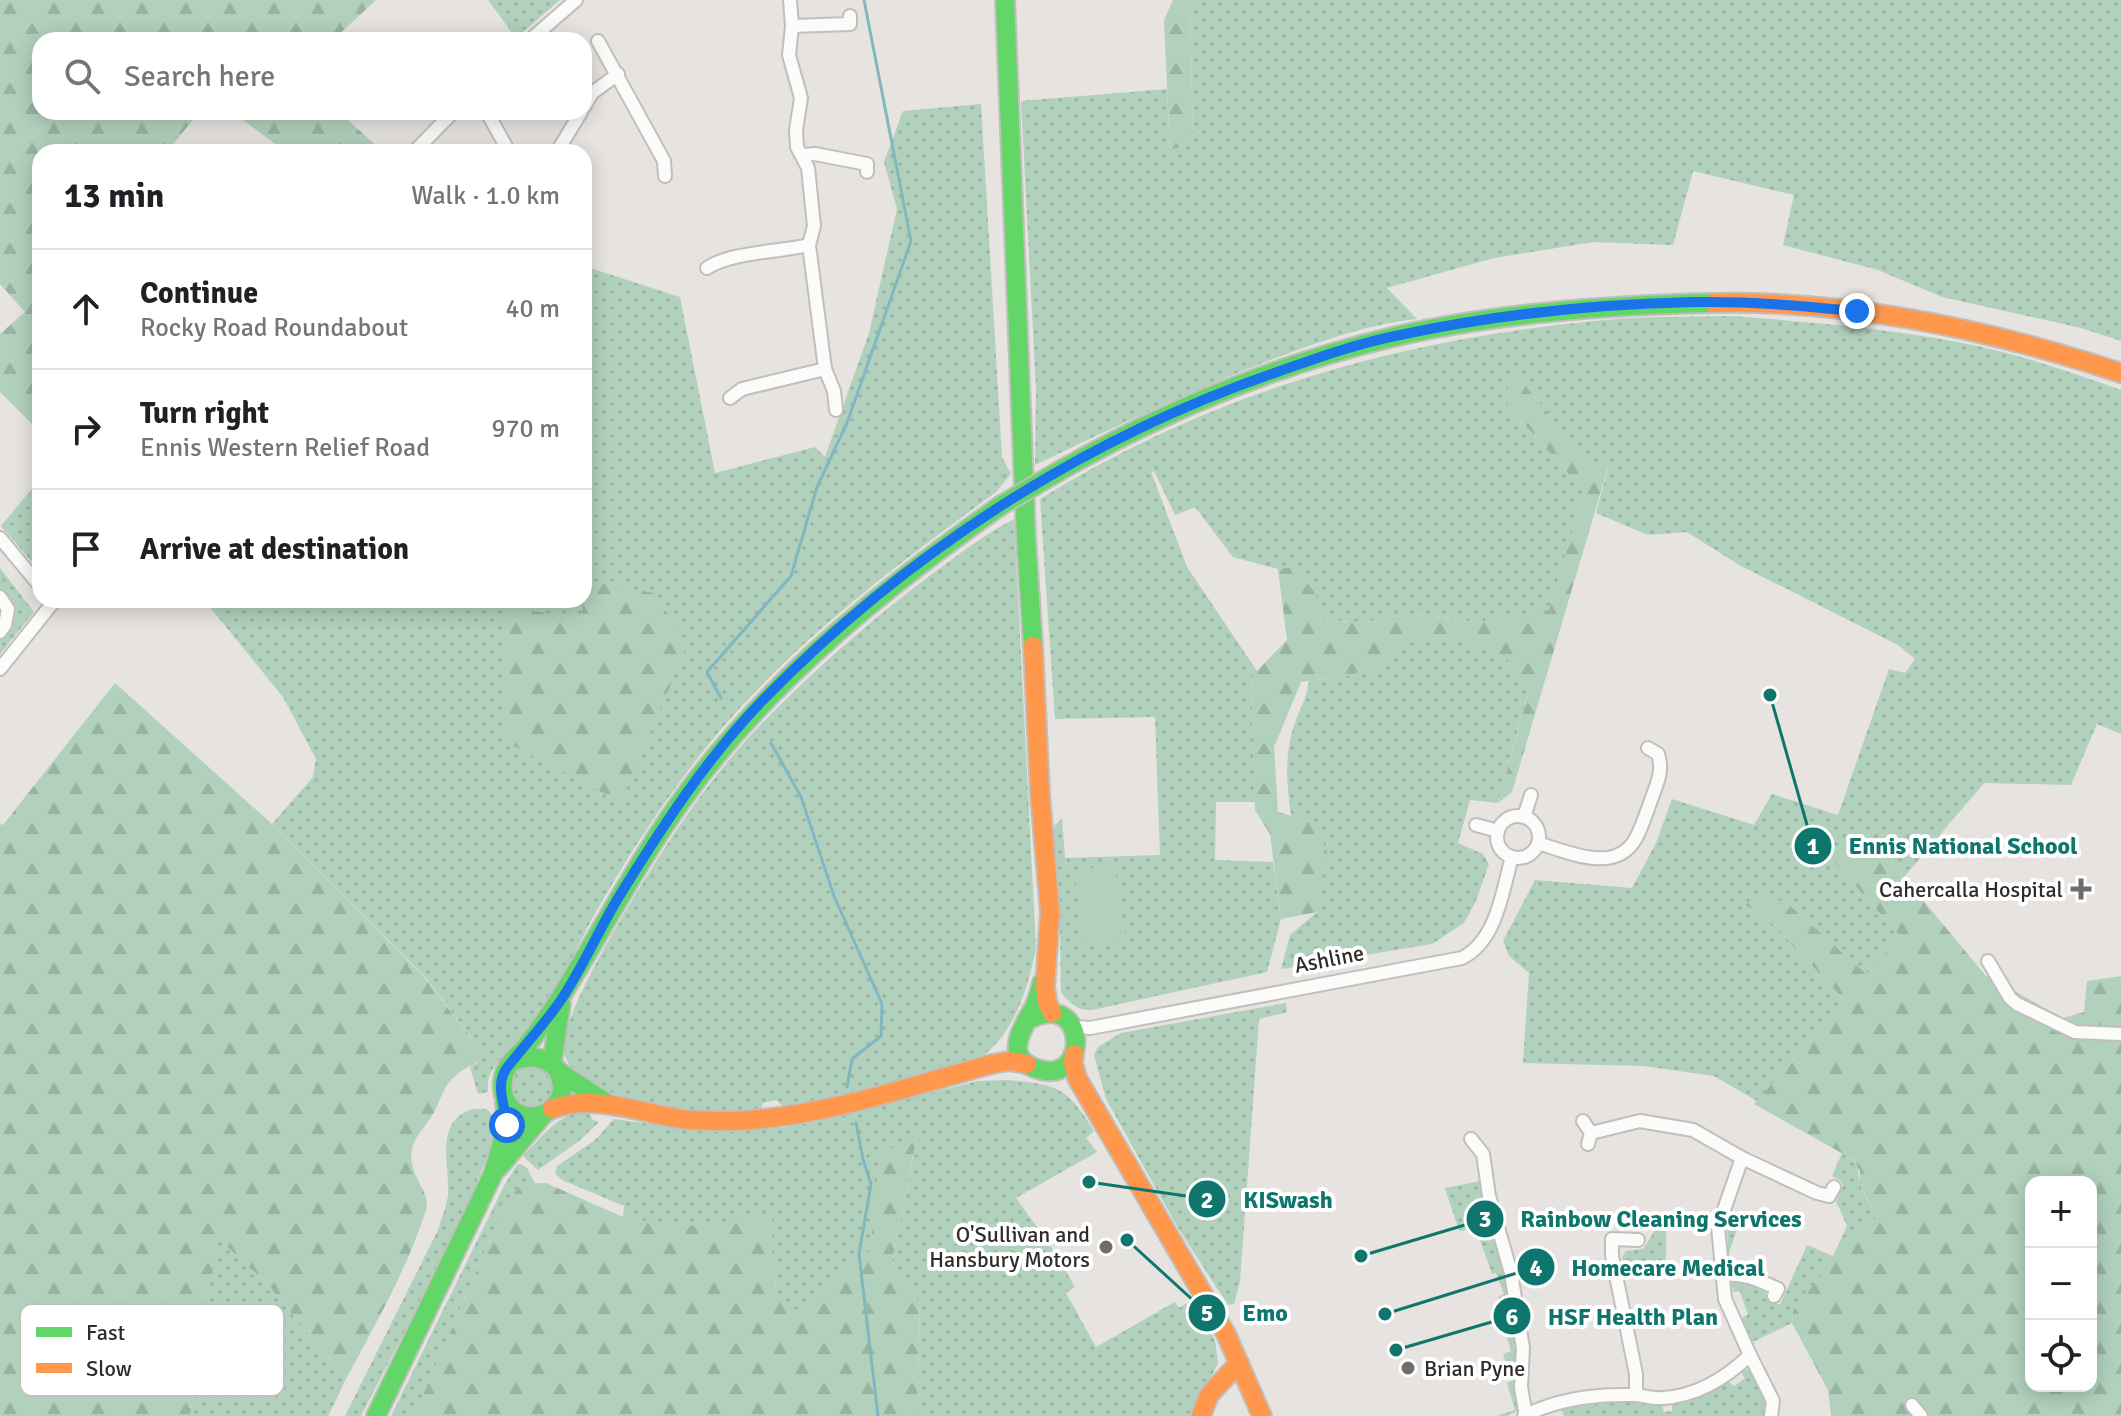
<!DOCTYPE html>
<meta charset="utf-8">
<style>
:root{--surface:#fff;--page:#f6f6f6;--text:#202124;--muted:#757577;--line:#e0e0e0}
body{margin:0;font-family:Signika,sans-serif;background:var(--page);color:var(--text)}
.controls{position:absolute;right:24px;bottom:24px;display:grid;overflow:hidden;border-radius:16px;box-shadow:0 4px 20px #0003}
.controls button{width:72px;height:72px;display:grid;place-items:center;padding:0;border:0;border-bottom:2px solid var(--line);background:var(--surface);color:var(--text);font:40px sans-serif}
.stop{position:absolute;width:24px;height:24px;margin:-18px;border:6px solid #1a73e8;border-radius:50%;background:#fff}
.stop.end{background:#1a73e8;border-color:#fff;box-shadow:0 2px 8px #0008}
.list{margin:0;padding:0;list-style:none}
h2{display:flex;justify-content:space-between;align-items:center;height:104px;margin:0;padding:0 32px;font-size:34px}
h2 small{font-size:26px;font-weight:400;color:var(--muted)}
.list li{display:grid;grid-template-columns:52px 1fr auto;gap:24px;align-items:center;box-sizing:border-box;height:120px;padding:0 32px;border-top:2px solid var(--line)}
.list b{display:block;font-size:30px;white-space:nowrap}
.list p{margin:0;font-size:26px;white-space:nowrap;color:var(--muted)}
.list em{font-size:26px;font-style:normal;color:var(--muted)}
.icon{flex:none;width:44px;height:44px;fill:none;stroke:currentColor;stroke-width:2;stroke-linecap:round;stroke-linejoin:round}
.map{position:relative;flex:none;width:2121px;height:1416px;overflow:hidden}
.search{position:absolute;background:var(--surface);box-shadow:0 4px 20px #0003;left:32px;top:32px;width:560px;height:88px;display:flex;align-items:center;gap:20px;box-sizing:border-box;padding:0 28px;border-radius:24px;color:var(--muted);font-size:30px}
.panel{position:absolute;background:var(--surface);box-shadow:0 4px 20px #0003;left:32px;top:144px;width:560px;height:464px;border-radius:24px}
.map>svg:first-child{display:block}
.grass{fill:url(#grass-dots)}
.forest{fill:url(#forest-firs);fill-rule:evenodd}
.park{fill:#b1d1bd}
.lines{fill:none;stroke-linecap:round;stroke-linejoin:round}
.stream{stroke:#81b8c0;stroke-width:3}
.street-casing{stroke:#c1bfbc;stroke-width:16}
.fast-casing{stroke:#c1bfbc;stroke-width:22}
.slow-casing{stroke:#c1bfbc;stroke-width:22}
.street{stroke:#fbfbfa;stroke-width:12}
.fast{stroke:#63d668;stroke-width:18}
.slow{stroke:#ff974d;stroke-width:18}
.fast-bridge-casing{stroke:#c1bfbc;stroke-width:22;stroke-linecap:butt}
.fast-bridge{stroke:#63d668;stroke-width:18}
.route{stroke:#1a73e8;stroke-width:10}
.poi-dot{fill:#6f6c6a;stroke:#fff;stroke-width:3}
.labels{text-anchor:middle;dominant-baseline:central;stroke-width:8;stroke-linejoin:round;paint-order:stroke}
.poi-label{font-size:22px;fill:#2f2c2a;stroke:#fff;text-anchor:end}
.street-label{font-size:22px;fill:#2f2c2a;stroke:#fff}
.key{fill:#fff;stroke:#c1c0bf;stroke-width:2}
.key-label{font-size:22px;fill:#2f2c2a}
.leader{fill:none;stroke:#0f766e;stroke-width:3}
.callout-dot{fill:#0f766e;stroke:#fff;stroke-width:3}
.mark-label{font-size:24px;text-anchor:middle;font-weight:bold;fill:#fff}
.callout-label{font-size:24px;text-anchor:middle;font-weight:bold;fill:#0f766e;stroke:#fff;stroke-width:8;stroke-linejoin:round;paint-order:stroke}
</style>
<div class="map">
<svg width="2121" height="1416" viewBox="0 0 2121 1416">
<defs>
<pattern id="grass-dots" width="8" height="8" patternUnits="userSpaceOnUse" patternTransform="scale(2)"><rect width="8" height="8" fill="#b1d1bd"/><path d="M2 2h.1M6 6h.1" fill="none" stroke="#99b4a3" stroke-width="1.8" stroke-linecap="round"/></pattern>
<pattern id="forest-firs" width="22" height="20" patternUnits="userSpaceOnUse" patternTransform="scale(2)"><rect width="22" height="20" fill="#b1d1bd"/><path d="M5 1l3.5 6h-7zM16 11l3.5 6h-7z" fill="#99b4a3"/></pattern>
</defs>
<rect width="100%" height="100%" fill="#e6e3e0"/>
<g class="grass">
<path d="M 488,0 L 560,0 L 516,38 Z"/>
<path d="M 1190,0 L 2121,0 L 2121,341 L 2081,328 L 1942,297 L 1878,270 L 1783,245 L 1794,195 L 1693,171 L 1673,245 L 1593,242 L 1494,258 L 1387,288 L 1417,319 C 1369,324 1321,341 1276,358 C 1193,389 1115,427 1035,465 L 1036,389 L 1021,101 L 1167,89 L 1170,150 L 1193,144 Z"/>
<path d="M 981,104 L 1002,457 L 1011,474 L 996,492 C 887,572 773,657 691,767 C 659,809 630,853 604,898 C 585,929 571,963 552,994 C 542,1010 530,1030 518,1044 C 502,1060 486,1066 488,1092 L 478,1094 L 470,1067 L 485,1056 L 426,978 L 272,824 L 313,777 L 316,759 L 283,697 L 204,600 L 583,600 L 583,618 L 506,608 L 621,802 L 584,581 L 584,586 L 584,266 L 680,297 L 715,473 L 815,447 L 825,457 L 869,333 L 897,209 L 884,162 L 903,111 Z"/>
<path d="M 1733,316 C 1808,322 1883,328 1957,342 C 2013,352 2068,371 2121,390 L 2121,734 L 2097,724 L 2071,785 L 1984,783 L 1904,877 L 1864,829 L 1833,861 L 1900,936 L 1866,975 L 1786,902 L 1746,906 L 1770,921 L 1845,1001 L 1757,1101 L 1714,1076 L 1643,1066 L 1523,1063 L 1529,973 L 1509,956 L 1503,941 L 1535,880 L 1632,888 L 1656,843 L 1672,799 L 1754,825 L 1772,794 L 1838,815 L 1889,669 L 1905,673 L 1915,659 L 1898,645 L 1739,565 L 1687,532 L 1648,535 L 1596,513 L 1609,465 L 1594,471 L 1517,375 L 1501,398 L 1584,491 L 1549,610 L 1478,622 L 1407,614 L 1361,623 L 1322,619 L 1315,592 L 1294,567 L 1278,569 L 1233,557 L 1195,507 L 1175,515 L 1154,471 L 1151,472 L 1187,567 L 1257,671 L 1251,677 L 1255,802 L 1216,802 L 1215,860 L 1273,862 L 1281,919 L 1267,972 L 1092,1010 C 1078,1011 1069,1003 1061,992 L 1060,929 L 1053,835 L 1055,825 L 1062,819 L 1065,858 L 1160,855 L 1155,717 L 1055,719 L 1040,499 C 1214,390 1414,335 1618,319 C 1656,316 1695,317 1733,316 Z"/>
<path d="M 40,479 L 40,571 L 1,526 Z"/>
<path d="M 1014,519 L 1036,948 C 1029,983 1018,1023 991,1049 C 975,1065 950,1068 929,1074 C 881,1088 833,1098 784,1107 L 776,1100 L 763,1103 L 760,1111 C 714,1113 671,1109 625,1101 L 625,1097 C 603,1091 571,1079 564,1053 C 555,1018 654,863 678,828 C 706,786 741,743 778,707 C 830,656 884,609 943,566 C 966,549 989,532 1014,519 Z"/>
<path d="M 0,568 L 34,612 L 0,654 Z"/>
<path d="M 1417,638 L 1460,639 L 1508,659 L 1528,693 L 1498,803 L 1470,800 L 1458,843 L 1483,854 L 1489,864 L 1476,901 L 1464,923 L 1432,944 L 1281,969 L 1290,935 L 1317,912 L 1313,822 L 1291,816 C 1287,785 1284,760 1293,729 C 1298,712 1307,699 1309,681 L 1346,676 L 1383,666 Z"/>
<path d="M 1286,1003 L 1287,1012 L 1259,1019 L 1240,1281 L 1234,1304 L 1228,1305 L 1178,1228 L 1106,1099 L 1094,1055 L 1098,1047 L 1121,1033 Z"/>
<path d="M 528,1061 L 552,1073 L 553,1098 L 539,1110 L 512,1102 L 507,1078 Z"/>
<path d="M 1008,1080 C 1059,1085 1067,1087 1094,1131 L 1086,1138 L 1097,1152 L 1016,1198 L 1052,1248 L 1075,1287 L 1066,1293 L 1096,1347 L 1175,1302 L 1179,1308 L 1192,1300 L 1215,1340 L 1218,1363 L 1192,1416 L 917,1416 L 920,1305 L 892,1261 L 918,1134 L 880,1158 L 870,1251 L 837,1271 L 791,1315 L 776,1288 L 771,1244 L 772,1211 C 744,1220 709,1228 679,1227 C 661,1226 641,1221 623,1217 L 624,1206 L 562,1180 L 555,1173 L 557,1166 L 595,1140 L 614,1119 L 701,1131 L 781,1128 L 820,1121 L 977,1081 Z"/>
<path d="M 474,1109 L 486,1109 L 491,1113 C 497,1138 487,1158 477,1181 L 482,1185 L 446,1251 L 361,1416 L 345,1416 L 437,1232 C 441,1220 446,1208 448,1196 C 450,1165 433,1120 474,1109 Z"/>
<path d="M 578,1111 L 589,1113 L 593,1120 L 599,1122 L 579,1141 L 538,1170 L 523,1156 C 539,1139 555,1119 578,1111 Z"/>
<path d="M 1842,1153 C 1867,1167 1854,1168 1861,1187 C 1865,1197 1872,1208 1877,1218 L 1866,1227 L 1793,1311 L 1792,1323 L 1753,1342 L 1741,1318 L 1748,1315 L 1740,1291 L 1733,1292 L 1732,1284 L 1740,1280 L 1764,1287 L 1767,1299 L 1780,1305 L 1807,1245 L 1833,1256 L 1847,1226 L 1836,1201 L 1843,1185 L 1841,1181 L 1832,1176 Z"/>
<path d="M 521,1164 L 527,1168 L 535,1184 L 522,1184 L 494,1230 L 414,1416 L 391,1416 L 504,1186 L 517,1165 Z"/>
<path d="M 1480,1181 L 1484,1198 L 1477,1200 L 1479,1213 L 1487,1213 L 1509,1288 L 1518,1347 L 1519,1410 L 1507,1416 L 1497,1416 L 1515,1410 L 1507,1383 L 1512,1381 L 1503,1354 L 1511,1351 L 1503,1325 L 1506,1323 L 1498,1297 L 1504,1294 L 1496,1273 L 1492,1274 L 1478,1234 L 1488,1230 L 1487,1227 L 1459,1231 L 1445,1188 Z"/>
<path d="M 1731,1213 L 1741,1217 L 1728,1256 L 1727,1223 Z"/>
<path d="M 1666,1224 L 1666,1263 L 1623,1266 L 1622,1257 L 1626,1251 L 1643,1249 L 1658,1226 Z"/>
<path d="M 217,1237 L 267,1284 L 346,1379 L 328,1416 L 190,1416 Z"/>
<path d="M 1748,1369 L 1767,1401 L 1766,1416 L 1564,1416 L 1561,1409 L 1587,1403 L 1634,1400 L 1662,1405 L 1664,1412 L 1672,1411 L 1672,1405 L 1705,1393 L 1728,1381 L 1734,1386 L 1745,1378 L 1741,1372 Z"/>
</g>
<g class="forest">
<path d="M 0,0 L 376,0 L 333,40 L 40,40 L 40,112 L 199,112 L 167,152 L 40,152 L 40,432 L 0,392 L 0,334 L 25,312 L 0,284 Z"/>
<path d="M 1173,0 L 1190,0 L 1193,144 L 1170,150 L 1164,20 Z"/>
<path d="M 232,112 L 339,112 L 383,152 L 286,152 Z"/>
<path d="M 1517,375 L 1593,470 L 1609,464 L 1512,792 L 1498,803 L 1528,694 L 1508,659 L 1460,639 L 1417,638 L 1384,666 L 1346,676 L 1301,682 L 1274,747 L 1278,812 L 1313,822 L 1327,851 L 1317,912 L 1281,919 L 1270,834 L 1255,810 L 1251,677 L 1287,640 L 1278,569 L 1294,567 L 1315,592 L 1322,619 L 1361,623 L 1407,614 L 1478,622 L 1549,610 L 1584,491 L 1501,398 Z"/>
<path d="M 584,580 L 654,593 L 688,644 L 621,802 L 506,742 L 505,607 L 582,618 Z"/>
<path d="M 115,683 L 272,824 L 425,978 L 485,1056 C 474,1064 459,1071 450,1081 C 443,1089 441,1099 436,1108 C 426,1130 405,1141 413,1168 C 417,1184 432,1196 425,1213 C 406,1271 375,1325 346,1379 L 267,1284 L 218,1238 L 190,1416 L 0,1416 L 0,824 L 3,825 Z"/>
<path d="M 1864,829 L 1985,975 L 2063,1018 L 2084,1012 L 2087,981 L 2121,976 L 2121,1416 L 1831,1416 L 1828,1390 L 1792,1323 L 1793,1311 L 1857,1228 L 1866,1227 L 1877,1218 L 1859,1183 L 1860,1171 L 1854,1160 L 1754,1104 L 1845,1001 L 1770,921 L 1745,905 L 1758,895 L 1786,902 L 1866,974 L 1900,936 L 1833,861 L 1845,837 ZM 2031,1182 L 2091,1182 L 2091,1386 L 2031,1386 Z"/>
<path d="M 918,1133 L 892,1261 L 920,1305 L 917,1416 L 414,1416 L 494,1230 L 510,1198 L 522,1184 L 546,1183 L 623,1217 L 680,1227 L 714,1224 L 773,1211 L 771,1244 L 776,1288 L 792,1314 L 837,1271 L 870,1251 L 879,1155 Z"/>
</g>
<path class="park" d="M 1115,865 L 1126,940 L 1084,946 L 1074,871 Z"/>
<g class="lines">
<g class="stream">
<path d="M 721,698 L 707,672 L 791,576 L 817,487 L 847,423 L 911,241 L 864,0"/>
<path d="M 771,743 L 801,797 L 834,896 L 882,1004 L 881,1036 L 852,1059 L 847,1087"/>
<path d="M 856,1123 L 863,1159 L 871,1184 L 859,1254 L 878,1416"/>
</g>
<defs>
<g id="street">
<path d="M 792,26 L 850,24 L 850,16"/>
<path d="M 530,40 L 576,0"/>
<path d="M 598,41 L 664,161 L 665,176"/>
<path d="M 584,107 L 592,93 L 618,74"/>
<path d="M 487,112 L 509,152"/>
<path d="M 414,152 L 453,112"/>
<path d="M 557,152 L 581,112"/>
<path d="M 803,155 L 815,154 L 867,164 L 867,172"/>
<path d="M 707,268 C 731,252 779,252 809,245"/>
<path d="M 825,369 L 834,391 L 836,410"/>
<path d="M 730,398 L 742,389 L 825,369 L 809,245 L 814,226 L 808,168 L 797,147 L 796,130 L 801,98 L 789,55 L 792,26 L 790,0"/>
<path d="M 0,538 L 40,586"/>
<path d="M 0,597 L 8,609 L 5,625 L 0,632"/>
<path d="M 0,669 L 55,600"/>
<circle cx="1518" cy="837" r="21"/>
<path d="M 1524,817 L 1531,795"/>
<path d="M 1476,825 L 1498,831"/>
<path d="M 1538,843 C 1568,852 1616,875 1636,838 C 1642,827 1646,814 1650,803 C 1656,786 1664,771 1658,754 L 1648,748"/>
<path d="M 1988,961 L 2010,998 L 2017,1004 L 2075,1032 L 2121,1034"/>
<path d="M 1070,1023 L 1077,1027 L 1090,1028 L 1462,958 C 1497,940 1502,892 1512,857"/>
<path d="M 1583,1121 L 1591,1133 L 1588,1144"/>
<path d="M 1591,1133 L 1640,1121 L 1693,1130 L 1742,1158 L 1817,1193 L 1829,1196 L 1834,1187"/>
<path d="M 1471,1139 L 1483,1154 L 1489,1196 L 1511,1273 L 1523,1348 L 1521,1387 L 1526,1416"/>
<path d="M 1721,1275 C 1742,1272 1759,1280 1778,1289 L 1774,1296"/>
<path d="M 1750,1355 L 1773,1401 L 1771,1416"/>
<path d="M 1636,1395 L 1636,1374 L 1612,1256 L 1612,1239 L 1638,1240"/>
<path d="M 1912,1405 L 1921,1416"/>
<path d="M 1524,1416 C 1557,1399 1595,1394 1632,1395 C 1642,1395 1653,1399 1663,1398 C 1696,1396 1726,1378 1750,1355 L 1725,1299 L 1718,1227 L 1742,1158"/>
</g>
<g id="fast">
<path d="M 1005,0 L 1026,538 L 1033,646"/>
<path d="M 1061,470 C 1166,410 1275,365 1393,337 C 1495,313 1609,305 1714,303"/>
<path d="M 1026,1021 C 1088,985 1092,1087 1037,1069 C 1001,1057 1024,1027 1034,1007 C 1038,999 1040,991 1042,983"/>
<path d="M 513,1061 C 531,1055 543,1056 557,1069 C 581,1115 511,1137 503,1091 C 502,1084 503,1074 507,1068 C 511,1061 518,1055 523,1050 C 535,1036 545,1021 555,1006 C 602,932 640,855 693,785 C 777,674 887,586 1000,506"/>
<path d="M 552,1063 L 561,1004"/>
<path d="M 558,1071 L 608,1104"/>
<path d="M 498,1168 L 543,1115"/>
<path d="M 376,1416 L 493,1174 L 507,1125 L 505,1103"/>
</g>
<g id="slow">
<path d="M 1714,303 C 1853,300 1989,329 2121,373"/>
<path d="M 1033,646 L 1040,794 L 1050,912 L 1045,986 L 1047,1002 L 1052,1013"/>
<path d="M 1074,1054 L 1073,1063 L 1077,1078 L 1226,1334 L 1262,1416"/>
<path d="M 552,1109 C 597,1092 646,1116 691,1120 C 705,1121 720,1121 734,1121 C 823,1117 907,1087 992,1064 L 1009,1061 L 1027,1064"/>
<path d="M 1201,1416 L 1209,1395 L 1239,1363"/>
</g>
</defs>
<use href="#street" class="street-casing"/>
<use href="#fast" class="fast-casing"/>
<use href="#slow" class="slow-casing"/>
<use href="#street" class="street"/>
<use href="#fast" class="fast"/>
<use href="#slow" class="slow"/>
<defs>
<path id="fast-bridge" d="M 1000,506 L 1061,470"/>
</defs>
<use href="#fast-bridge" class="fast-bridge-casing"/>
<use href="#fast-bridge" class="fast-bridge"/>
</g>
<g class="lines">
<path class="route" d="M 507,1125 C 506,1110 497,1090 503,1075 C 506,1067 513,1061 518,1054 C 532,1037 548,1019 561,1000 C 583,967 599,929 620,895 C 662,827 706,759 762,701 C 906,553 1085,437 1280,371 C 1317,358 1356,344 1395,336 C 1492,315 1595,304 1694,302 C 1749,301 1803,306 1857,311"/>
</g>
<g class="poi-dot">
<path d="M2077 877h8v8h8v8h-8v8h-8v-8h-8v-8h8z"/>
<circle cx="1106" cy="1247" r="8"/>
<circle cx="1408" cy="1368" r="8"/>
</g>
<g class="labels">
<g class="poi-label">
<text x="2063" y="889">Cahercalla Hospital</text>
<text x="1090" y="1234">O'Sullivan and<tspan x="1090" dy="25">Hansbury Motors</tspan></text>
<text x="1424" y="1368" text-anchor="start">Brian Pyne</text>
</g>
<g class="street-label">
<text transform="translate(1329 959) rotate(-11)">Ashline</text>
</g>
</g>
<rect x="20" y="1304" width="264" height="92" rx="12" class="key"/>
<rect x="36" y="1327" width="36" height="10" fill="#63d668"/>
<rect x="36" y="1363" width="36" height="10" fill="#ff974d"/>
<g class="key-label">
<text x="86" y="1340">Fast</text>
<text x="86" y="1376">Slow</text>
</g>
<path class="leader" d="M1770 695L1813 846M1089 1182L1207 1199M1361 1256L1485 1219M1385 1314L1536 1267M1127 1240L1207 1313M1396 1350L1512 1316"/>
<g class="callout-dot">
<circle cx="1770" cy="695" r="8"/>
<circle cx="1089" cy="1182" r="8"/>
<circle cx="1361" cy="1256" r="8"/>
<circle cx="1385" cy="1314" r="8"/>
<circle cx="1127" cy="1240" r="8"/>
<circle cx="1396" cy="1350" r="8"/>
<circle cx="1813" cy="846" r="20"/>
<circle cx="1207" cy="1199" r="20"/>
<circle cx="1485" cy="1219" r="20"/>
<circle cx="1536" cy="1267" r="20"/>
<circle cx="1207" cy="1313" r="20"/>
<circle cx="1512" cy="1316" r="20"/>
</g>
<g class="mark-label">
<text x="1813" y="854">1</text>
<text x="1207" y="1208">2</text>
<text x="1485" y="1227">3</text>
<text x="1536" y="1276">4</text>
<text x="1207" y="1321">5</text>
<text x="1512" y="1325">6</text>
</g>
<g class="callout-label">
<text x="1963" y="854">Ennis National School</text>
<text x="1288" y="1208">KISwash</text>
<text x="1661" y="1227">Rainbow Cleaning Services</text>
<text x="1668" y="1276">Homecare Medical</text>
<text x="1265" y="1321">Emo</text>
<text x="1633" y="1325">HSF Health Plan</text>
</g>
</svg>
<div class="controls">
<button>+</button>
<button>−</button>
<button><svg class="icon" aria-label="locate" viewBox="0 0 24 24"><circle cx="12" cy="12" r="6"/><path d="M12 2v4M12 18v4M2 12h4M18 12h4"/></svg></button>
</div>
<div class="stop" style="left:507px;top:1125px"></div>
<div class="stop end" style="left:1857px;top:311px"></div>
<div class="search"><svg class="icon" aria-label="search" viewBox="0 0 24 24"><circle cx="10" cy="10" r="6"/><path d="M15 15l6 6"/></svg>Search here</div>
<section class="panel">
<h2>13 min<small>Walk · 1.0 km</small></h2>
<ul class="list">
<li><svg class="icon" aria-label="ahead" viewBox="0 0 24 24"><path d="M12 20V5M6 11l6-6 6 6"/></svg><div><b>Continue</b><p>Rocky Road Roundabout</p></div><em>40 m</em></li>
<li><svg class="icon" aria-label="right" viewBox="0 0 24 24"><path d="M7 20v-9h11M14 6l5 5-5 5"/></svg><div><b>Turn right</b><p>Ennis Western Relief Road</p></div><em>970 m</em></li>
<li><svg class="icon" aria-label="arrive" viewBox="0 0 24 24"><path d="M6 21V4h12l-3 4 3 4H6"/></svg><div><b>Arrive at destination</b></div></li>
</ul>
</section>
</div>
